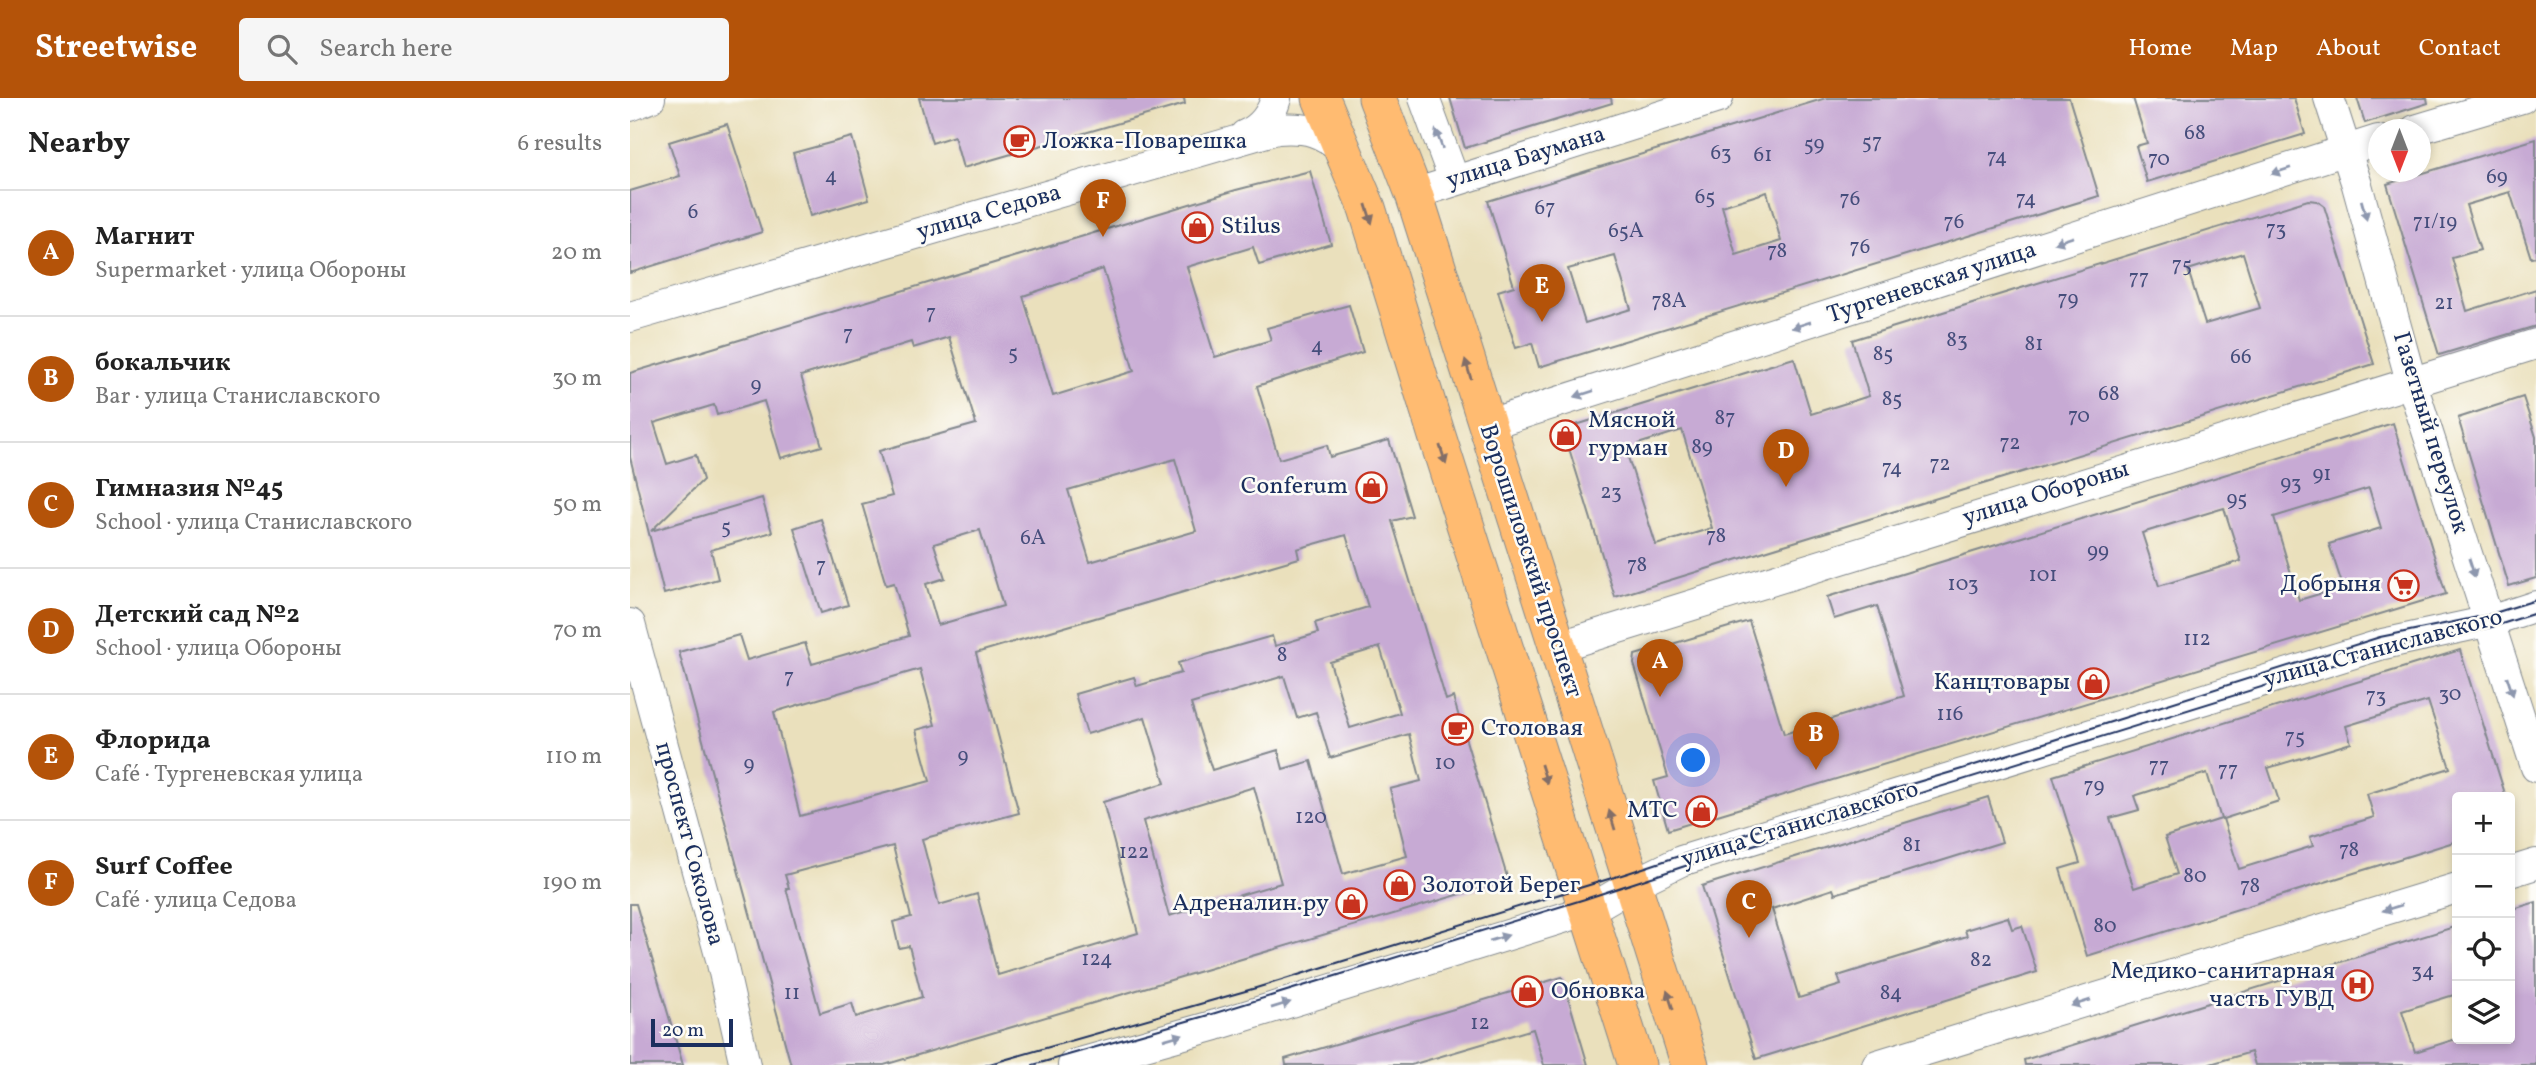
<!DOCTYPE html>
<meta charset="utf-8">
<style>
:root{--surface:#fff;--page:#f6f6f6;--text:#222;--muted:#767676;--line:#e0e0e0;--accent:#b45309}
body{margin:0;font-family:Vollkorn,serif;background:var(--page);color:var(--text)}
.controls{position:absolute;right:21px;bottom:21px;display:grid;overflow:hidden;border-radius:7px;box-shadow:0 4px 10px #0003}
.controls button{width:63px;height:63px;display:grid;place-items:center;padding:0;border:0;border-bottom:2px solid var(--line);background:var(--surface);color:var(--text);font:35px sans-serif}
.compass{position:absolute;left:1738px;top:21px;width:63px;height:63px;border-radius:50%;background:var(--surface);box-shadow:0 4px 10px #0003;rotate:180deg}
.scale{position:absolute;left:21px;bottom:18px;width:82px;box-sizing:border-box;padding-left:7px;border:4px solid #1b2f5e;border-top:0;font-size:19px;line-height:24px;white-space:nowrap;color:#1b2f5e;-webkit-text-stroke:5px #fdfcf7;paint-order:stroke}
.you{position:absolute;left:1064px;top:663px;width:24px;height:24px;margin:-18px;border:5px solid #fff;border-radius:50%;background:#1a73e8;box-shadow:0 0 0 10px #1a73e833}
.badge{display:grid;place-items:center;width:46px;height:46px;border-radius:50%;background:var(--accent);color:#fff;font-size:23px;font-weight:700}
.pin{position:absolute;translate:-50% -58px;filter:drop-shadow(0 2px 4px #0008)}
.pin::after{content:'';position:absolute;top:37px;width:24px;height:21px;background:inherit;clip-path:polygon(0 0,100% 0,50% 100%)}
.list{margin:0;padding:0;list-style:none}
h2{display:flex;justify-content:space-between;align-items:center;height:91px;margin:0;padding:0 28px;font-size:30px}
h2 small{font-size:23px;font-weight:400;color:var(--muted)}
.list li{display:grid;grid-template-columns:46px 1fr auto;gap:21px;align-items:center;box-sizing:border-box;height:126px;padding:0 28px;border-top:2px solid var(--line)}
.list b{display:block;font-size:26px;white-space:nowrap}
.list p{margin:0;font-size:23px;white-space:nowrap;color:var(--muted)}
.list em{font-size:23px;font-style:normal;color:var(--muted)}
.icon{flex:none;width:38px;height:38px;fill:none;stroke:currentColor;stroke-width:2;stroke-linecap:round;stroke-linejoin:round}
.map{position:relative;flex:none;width:1906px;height:967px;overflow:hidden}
header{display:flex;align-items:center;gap:42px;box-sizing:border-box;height:98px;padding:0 35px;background:var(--accent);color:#fff}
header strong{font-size:33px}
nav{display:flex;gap:38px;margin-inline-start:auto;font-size:24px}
.search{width:490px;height:63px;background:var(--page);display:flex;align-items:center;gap:18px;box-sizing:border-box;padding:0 24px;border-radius:7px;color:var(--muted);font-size:26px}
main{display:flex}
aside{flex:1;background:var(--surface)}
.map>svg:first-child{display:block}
.building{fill:#c7aad4;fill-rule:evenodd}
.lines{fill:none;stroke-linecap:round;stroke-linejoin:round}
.minor-casing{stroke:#82888d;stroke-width:32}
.major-casing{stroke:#82888d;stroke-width:39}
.minor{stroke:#fff;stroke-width:30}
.major{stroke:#ffbb71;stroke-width:37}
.tram{stroke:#1b2f5e;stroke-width:2}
.oneway{fill:#8d97ae}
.oneway2{fill:#826e67}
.labels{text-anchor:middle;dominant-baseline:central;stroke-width:5;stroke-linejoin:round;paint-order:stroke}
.number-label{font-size:21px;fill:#464e7c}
.poi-label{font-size:24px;fill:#1b2f5e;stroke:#fdfcf7;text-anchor:start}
.street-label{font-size:24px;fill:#1b2f5e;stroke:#fdfcf7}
</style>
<header>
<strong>Streetwise</strong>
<div class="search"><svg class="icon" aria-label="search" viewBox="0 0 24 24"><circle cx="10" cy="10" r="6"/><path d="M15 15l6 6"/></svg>Search here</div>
<nav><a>Home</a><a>Map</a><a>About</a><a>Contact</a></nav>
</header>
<main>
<aside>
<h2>Nearby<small>6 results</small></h2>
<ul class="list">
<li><span class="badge">A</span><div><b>Магнит</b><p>Supermarket · улица Обороны</p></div><em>20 m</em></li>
<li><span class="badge">B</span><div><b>бокальчик</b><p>Bar · улица Станиславского</p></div><em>30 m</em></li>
<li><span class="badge">C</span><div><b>Гимназия №45</b><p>School · улица Станиславского</p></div><em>50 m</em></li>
<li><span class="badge">D</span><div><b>Детский сад №2</b><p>School · улица Обороны</p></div><em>70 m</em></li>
<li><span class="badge">E</span><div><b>Флорида</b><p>Café · Тургеневская улица</p></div><em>110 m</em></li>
<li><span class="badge">F</span><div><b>Surf Coffee</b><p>Café · улица Седова</p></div><em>190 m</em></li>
</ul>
</aside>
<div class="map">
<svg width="1906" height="967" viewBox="0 0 1906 967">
<rect width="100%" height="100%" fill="#fdfcf7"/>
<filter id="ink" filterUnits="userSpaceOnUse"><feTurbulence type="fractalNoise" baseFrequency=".0143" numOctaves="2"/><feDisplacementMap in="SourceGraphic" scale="14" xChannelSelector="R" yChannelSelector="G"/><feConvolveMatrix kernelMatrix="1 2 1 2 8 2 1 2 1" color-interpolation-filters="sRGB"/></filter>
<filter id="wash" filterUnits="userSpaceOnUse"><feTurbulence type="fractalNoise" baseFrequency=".00686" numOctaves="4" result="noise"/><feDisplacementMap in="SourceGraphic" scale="28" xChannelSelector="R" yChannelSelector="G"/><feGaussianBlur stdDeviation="1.57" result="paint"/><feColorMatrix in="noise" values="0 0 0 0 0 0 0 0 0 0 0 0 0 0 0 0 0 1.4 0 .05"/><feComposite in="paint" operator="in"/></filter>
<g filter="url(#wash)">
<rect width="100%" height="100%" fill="#eae0bc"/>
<g id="blocks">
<g class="building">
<path d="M 289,0 L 554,0 L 555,6 L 333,70 L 324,38 L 302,45 Z"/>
<path d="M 820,0 L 981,0 L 982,5 L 835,50 Z"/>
<path d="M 1196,0 L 1439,0 L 1469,98 L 909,269 L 902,245 L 886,250 L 868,193 L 884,188 L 858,103 ZM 1137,94 L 1151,143 L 1106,157 L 1092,108 ZM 985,158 L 1001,211 L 955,225 L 938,171 Z"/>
<path d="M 1503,0 L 1664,0 L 1675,36 L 1517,84 L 1506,48 L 1517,45 Z"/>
<path d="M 1727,0 L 1797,0 L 1798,5 L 1735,25 Z"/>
<path d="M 97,26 L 132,134 L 0,175 L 0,93 L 50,78 L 39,44 Z"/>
<path d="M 222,39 L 239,101 L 180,118 L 163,55 Z"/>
<path d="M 1906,41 L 1906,159 L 1901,160 L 1880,94 L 1836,107 L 1850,152 L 1822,160 L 1837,213 L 1906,191 L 1906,228 L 1809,257 L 1757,86 Z"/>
<path d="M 680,73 L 701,146 L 629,167 L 623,149 L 557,169 L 585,259 L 641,242 L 637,230 L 719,207 L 733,254 L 627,288 L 649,361 L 697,347 L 700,359 L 759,342 L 782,418 L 762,423 L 816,602 L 823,599 L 878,782 L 254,967 L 161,967 L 49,554 L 109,537 L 117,562 L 175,545 L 182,566 L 279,538 L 264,485 L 256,487 L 232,406 L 262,398 L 249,353 L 346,326 L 319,239 L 283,250 L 281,244 L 171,278 L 192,348 L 151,360 L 134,303 L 87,317 L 84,307 L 24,325 L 37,366 L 66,357 L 73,382 L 21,433 L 132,400 L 142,434 L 81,452 L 88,481 L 34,496 L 0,359 L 0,275 L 606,92 ZM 473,171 L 504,273 L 423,298 L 393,198 ZM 545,361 L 566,433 L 460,464 L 438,392 ZM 350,432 L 373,508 L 308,527 L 296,486 L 315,480 L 304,446 ZM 716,437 L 738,509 L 685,525 L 688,535 L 645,548 L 642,538 L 548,565 L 551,575 L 507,588 L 504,579 L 445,596 L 457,636 L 515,619 L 535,685 L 473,704 L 508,835 L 368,877 L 347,796 L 309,807 L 292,741 L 389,715 L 346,555 L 669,460 L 667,451 ZM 750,549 L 770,615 L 720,630 L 700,564 ZM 290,571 L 305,627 L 286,632 L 300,683 L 170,718 L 144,614 ZM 654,578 L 667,620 L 686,614 L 700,660 L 779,636 L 791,683 L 760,691 L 777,758 L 713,776 L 681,663 L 653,671 L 648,652 L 582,672 L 561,606 ZM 624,689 L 651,785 L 539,818 L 513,723 ZM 263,748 L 281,819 L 263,824 L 269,850 L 279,848 L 292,899 L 226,919 L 222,905 L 190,915 L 156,790 L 159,790 L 155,777 Z"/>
<path d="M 1678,102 L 1687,103 L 1694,108 L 1744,266 L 985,499 L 933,331 L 1164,260 L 1181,316 L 1239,298 L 1222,242 ZM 1613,155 L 1630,210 L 1575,226 L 1558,172 ZM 1052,332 L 1082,430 L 1026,447 L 997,356 L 1009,352 L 1008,346 Z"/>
<path d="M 1893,299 L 1906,339 L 1906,480 L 1879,488 L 1828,320 Z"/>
<path d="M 1763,325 L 1816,496 L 1038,732 L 1024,683 L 1038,679 L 1004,566 L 1005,557 L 1119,523 L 1154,636 L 1274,598 L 1247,508 L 1204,521 L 1197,499 ZM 1739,390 L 1751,430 L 1699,446 L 1713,489 L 1669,502 L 1644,419 ZM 1594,410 L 1611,463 L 1529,488 L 1512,435 Z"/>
<path d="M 191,421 L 218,507 L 191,515 L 164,430 Z"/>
<path d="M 1830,552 L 1876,699 L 1827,699 L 1827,743 L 1457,858 L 1430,771 L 1450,765 L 1423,678 ZM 1798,603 L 1820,670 L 1737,696 L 1744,719 L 1680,739 L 1683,748 L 1609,771 L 1593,721 L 1649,703 L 1638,670 L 1721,645 L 1716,628 ZM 1577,675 L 1591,721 L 1535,739 L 1547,776 L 1504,790 L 1480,720 L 1509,712 L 1504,698 Z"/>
<path d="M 1358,699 L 1372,744 L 1205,796 L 1203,791 L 1142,811 L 1169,900 L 1211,887 L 1208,878 L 1337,838 L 1335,832 L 1378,819 L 1382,831 L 1392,828 L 1407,874 L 1126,961 L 1072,788 Z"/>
<path d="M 1906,804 L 1906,967 L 1625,967 L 1621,954 L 1577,967 L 1395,967 L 1394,962 L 1827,828 L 1827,896 L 1772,913 L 1785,954 L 1826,941 L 1880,941 L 1880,812 Z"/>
<path d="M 0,806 L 6,806 L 53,967 L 0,967 Z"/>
<path d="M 932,879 L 958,967 L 914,967 L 903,931 L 781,967 L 656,967 L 655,961 Z"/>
</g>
</g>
</g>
<g filter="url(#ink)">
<use href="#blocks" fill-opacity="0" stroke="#82888d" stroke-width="2"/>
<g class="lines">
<defs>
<g id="minor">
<path d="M 794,0 L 824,82"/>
<path d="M 1699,0 L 1727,87 L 1781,283 L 1906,669"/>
<path d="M 0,8 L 20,0"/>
<path d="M 1785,32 L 1892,0"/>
<path d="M 615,37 C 631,31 642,16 646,0"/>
<path d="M 784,96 L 1088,0"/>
<path d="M 0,219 L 647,31 C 679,29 690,33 715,52"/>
<path d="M 856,327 L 1748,42"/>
<path d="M 0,526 L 91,861 L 115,967"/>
<path d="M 927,549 L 1906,246"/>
<path d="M 1880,774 L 1906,766"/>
<path d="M 443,967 L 586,927 L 959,812 L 1002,787 L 1051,763 L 1753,546 L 1860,523 L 1906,508"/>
<path d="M 1247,967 L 1827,790"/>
</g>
<g id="major">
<path d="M 691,0 L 737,110 L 807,338 L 1007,967"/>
<path d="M 747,0 L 784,96 L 1060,967"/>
</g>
</defs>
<use href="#minor" class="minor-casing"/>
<use href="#major" class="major-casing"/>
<use href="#minor" class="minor"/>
<use href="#major" class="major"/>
<g class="tram">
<path d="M 356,967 L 626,890 L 998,775 L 1148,725 L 1332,671 L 1750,539 L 1858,517 L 1906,502"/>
<path d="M 403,967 L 582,916 L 955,801 L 1052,769 L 1754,551 L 1862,529 L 1906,515"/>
</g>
</g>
<defs><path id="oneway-solid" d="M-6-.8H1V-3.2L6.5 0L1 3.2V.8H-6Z" transform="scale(1.75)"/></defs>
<g class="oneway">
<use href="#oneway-solid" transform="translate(809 41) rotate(-110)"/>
<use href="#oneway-solid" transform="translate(1651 73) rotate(162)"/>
<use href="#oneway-solid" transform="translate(1734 112) rotate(75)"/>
<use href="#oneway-solid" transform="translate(1434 142) rotate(162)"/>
<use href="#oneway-solid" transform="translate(1171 227) rotate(162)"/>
<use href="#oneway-solid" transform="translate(954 296) rotate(162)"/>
<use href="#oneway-solid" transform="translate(1842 470) rotate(72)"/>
<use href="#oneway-solid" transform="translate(1880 588) rotate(72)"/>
<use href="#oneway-solid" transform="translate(1762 810) rotate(163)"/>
<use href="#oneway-solid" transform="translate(869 840) rotate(-17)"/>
<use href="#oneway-solid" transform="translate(1451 905) rotate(163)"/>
<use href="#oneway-solid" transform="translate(651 907) rotate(-17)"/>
<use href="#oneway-solid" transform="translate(543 939) rotate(-16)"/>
</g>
<g class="oneway2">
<use href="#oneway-solid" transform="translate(739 116) rotate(72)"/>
<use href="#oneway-solid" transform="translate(838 271) rotate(-107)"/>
<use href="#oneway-solid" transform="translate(813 357) rotate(72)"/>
<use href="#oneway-solid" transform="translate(914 676) rotate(72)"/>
<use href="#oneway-solid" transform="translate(982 722) rotate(-107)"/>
<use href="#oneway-solid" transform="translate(1040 902) rotate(-108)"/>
</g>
</g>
<defs>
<symbol id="cafe-ring" viewBox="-11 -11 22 22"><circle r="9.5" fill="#fdfcf7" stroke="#c8321e" stroke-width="1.5"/><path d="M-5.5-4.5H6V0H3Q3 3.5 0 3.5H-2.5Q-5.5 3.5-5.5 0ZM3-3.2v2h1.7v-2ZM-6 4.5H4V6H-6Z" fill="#c8321e"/></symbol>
<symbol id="shop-ring" viewBox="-11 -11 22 22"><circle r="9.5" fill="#fdfcf7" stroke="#c8321e" stroke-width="1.5"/><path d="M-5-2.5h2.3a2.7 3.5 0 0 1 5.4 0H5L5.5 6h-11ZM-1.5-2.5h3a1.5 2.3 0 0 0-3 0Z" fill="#c8321e"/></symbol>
<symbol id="supermarket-ring" viewBox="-11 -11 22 22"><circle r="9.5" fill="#fdfcf7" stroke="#c8321e" stroke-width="1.5"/><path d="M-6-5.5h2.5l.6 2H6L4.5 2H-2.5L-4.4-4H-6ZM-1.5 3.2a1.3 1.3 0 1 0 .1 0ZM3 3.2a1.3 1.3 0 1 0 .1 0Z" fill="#c8321e"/></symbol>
<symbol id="hospital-ring" viewBox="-11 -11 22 22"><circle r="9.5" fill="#fdfcf7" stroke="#c8321e" stroke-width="1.5"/><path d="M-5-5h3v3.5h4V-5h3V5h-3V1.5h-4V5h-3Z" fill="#c8321e"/></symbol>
</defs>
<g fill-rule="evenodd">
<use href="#cafe-ring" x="372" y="26" width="35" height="35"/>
<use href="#shop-ring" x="550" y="112" width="35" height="35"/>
<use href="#shop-ring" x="918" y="320" width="35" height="35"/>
<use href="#shop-ring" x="724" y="372" width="35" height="35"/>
<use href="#supermarket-ring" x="1756" y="470" width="35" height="35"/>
<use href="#shop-ring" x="1446" y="568" width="35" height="35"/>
<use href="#cafe-ring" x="810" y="614" width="35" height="35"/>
<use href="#shop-ring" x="1054" y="696" width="35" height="35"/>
<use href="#shop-ring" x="752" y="770" width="35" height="35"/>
<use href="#shop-ring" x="704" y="788" width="35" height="35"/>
<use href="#hospital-ring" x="1710" y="870" width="35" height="35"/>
<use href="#shop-ring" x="880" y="876" width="35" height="35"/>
</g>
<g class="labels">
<g class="number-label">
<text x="1565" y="35">68</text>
<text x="1242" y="44">57</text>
<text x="1184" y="46">59</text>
<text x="1091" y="55">63</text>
<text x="1133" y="57">61</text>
<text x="1367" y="59">74</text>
<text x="1529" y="61">70</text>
<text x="201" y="78">4</text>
<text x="1867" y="79">69</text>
<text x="1075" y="99">65</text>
<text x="1220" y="101">76</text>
<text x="1396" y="101">74</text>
<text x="915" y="110">67</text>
<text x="63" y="114">6</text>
<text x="1324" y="124">76</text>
<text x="1805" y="124">71/19</text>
<text x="1646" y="131">73</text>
<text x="996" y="133">65А</text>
<text x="1230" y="149">76</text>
<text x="1147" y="153">78</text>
<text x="1552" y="167">75</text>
<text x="1509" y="180">77</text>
<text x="1438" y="201">79</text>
<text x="1039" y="203">78А</text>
<text x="1814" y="205">21</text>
<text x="301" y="215">7</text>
<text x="218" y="236">7</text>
<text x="1327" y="242">83</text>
<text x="1404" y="246">81</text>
<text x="687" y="248">4</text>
<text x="383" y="255">5</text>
<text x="1253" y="256">85</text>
<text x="1611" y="259">66</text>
<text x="126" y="287">9</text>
<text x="1479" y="296">68</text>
<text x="1262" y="301">85</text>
<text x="1449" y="318">70</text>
<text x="1095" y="320">87</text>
<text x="1380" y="345">72</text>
<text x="1072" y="349">89</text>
<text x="1310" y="366">72</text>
<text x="1262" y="370">74</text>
<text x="1692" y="376">91</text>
<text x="1661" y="385">93</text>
<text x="981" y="394">23</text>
<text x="1607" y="401">95</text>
<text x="96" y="429">5</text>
<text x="1086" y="438">78</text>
<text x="403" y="440">6А</text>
<text x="1468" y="453">99</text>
<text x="1007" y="467">78</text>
<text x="191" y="468">7</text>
<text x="1413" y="477">101</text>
<text x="1333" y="486">103</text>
<text x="1567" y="541">112</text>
<text x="652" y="557">8</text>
<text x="159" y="579">7</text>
<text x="1820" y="596">30</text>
<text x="1746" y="598">73</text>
<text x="1320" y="616">116</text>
<text x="1665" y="639">75</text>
<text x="333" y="658">9</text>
<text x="815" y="665">10</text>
<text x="119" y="666">9</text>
<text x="1529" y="668">77</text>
<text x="1598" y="672">77</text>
<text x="1464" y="688">79</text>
<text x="681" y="719">120</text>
<text x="1282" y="747">81</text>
<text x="1719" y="752">78</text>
<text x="504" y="754">122</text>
<text x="1565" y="778">80</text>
<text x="1620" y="788">78</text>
<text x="1475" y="828">80</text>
<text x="467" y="861">124</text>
<text x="1351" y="862">82</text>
<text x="1793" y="873">34</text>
<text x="162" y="895">11</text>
<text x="1261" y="895">84</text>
<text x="850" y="925">12</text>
</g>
<g class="poi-label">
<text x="412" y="44">Ложка-Поварешка</text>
<text x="591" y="129">Stilus</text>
<text x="958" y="323">Мясной<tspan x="958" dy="28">гурман</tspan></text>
<text x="718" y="389" text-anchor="end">Conferum</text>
<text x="1751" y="487" text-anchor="end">Добрыня</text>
<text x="1440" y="585" text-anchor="end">Канцтовары</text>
<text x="851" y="631">Столовая</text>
<text x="1048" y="713" text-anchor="end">МТС</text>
<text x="792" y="788">Золотой Берег</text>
<text x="699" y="806" text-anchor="end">Адреналин.ру</text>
<text x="1705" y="874" text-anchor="end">Медико-санитарная<tspan x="1705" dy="28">часть ГУВД</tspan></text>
<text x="921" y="894">Обновка</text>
</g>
<g class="street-label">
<text transform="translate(896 60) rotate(-17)">улица Баумана</text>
<text transform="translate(359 115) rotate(-16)">улица Седова</text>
<text transform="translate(1302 185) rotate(-18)">Тургеневская улица</text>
<text transform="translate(1800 335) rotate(73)">Газетный переулок</text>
<text transform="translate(1416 396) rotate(-17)">улица Обороны</text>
<text transform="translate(900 463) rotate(72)">Ворошиловский проспект</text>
<text transform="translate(1753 551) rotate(-15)">улица Станиславского</text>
<text transform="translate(1170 727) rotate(-17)">улица Станиславского</text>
<text transform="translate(59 746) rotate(75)">проспект Соколова</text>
</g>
</g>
</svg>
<div class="controls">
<button>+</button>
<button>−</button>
<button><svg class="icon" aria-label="locate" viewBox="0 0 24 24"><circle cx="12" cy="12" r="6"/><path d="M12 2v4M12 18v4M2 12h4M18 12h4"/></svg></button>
<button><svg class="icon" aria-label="layers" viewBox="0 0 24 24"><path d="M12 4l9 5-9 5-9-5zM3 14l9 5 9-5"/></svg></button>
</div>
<svg class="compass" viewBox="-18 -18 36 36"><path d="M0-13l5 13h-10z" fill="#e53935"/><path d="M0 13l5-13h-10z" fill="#767676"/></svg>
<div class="scale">20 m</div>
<div class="you"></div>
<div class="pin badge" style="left:1030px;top:599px">A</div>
<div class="pin badge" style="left:1186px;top:672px">B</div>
<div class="pin badge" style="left:1119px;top:840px">C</div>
<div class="pin badge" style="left:1156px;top:389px">D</div>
<div class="pin badge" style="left:912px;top:224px">E</div>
<div class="pin badge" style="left:473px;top:139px">F</div>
</div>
</main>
